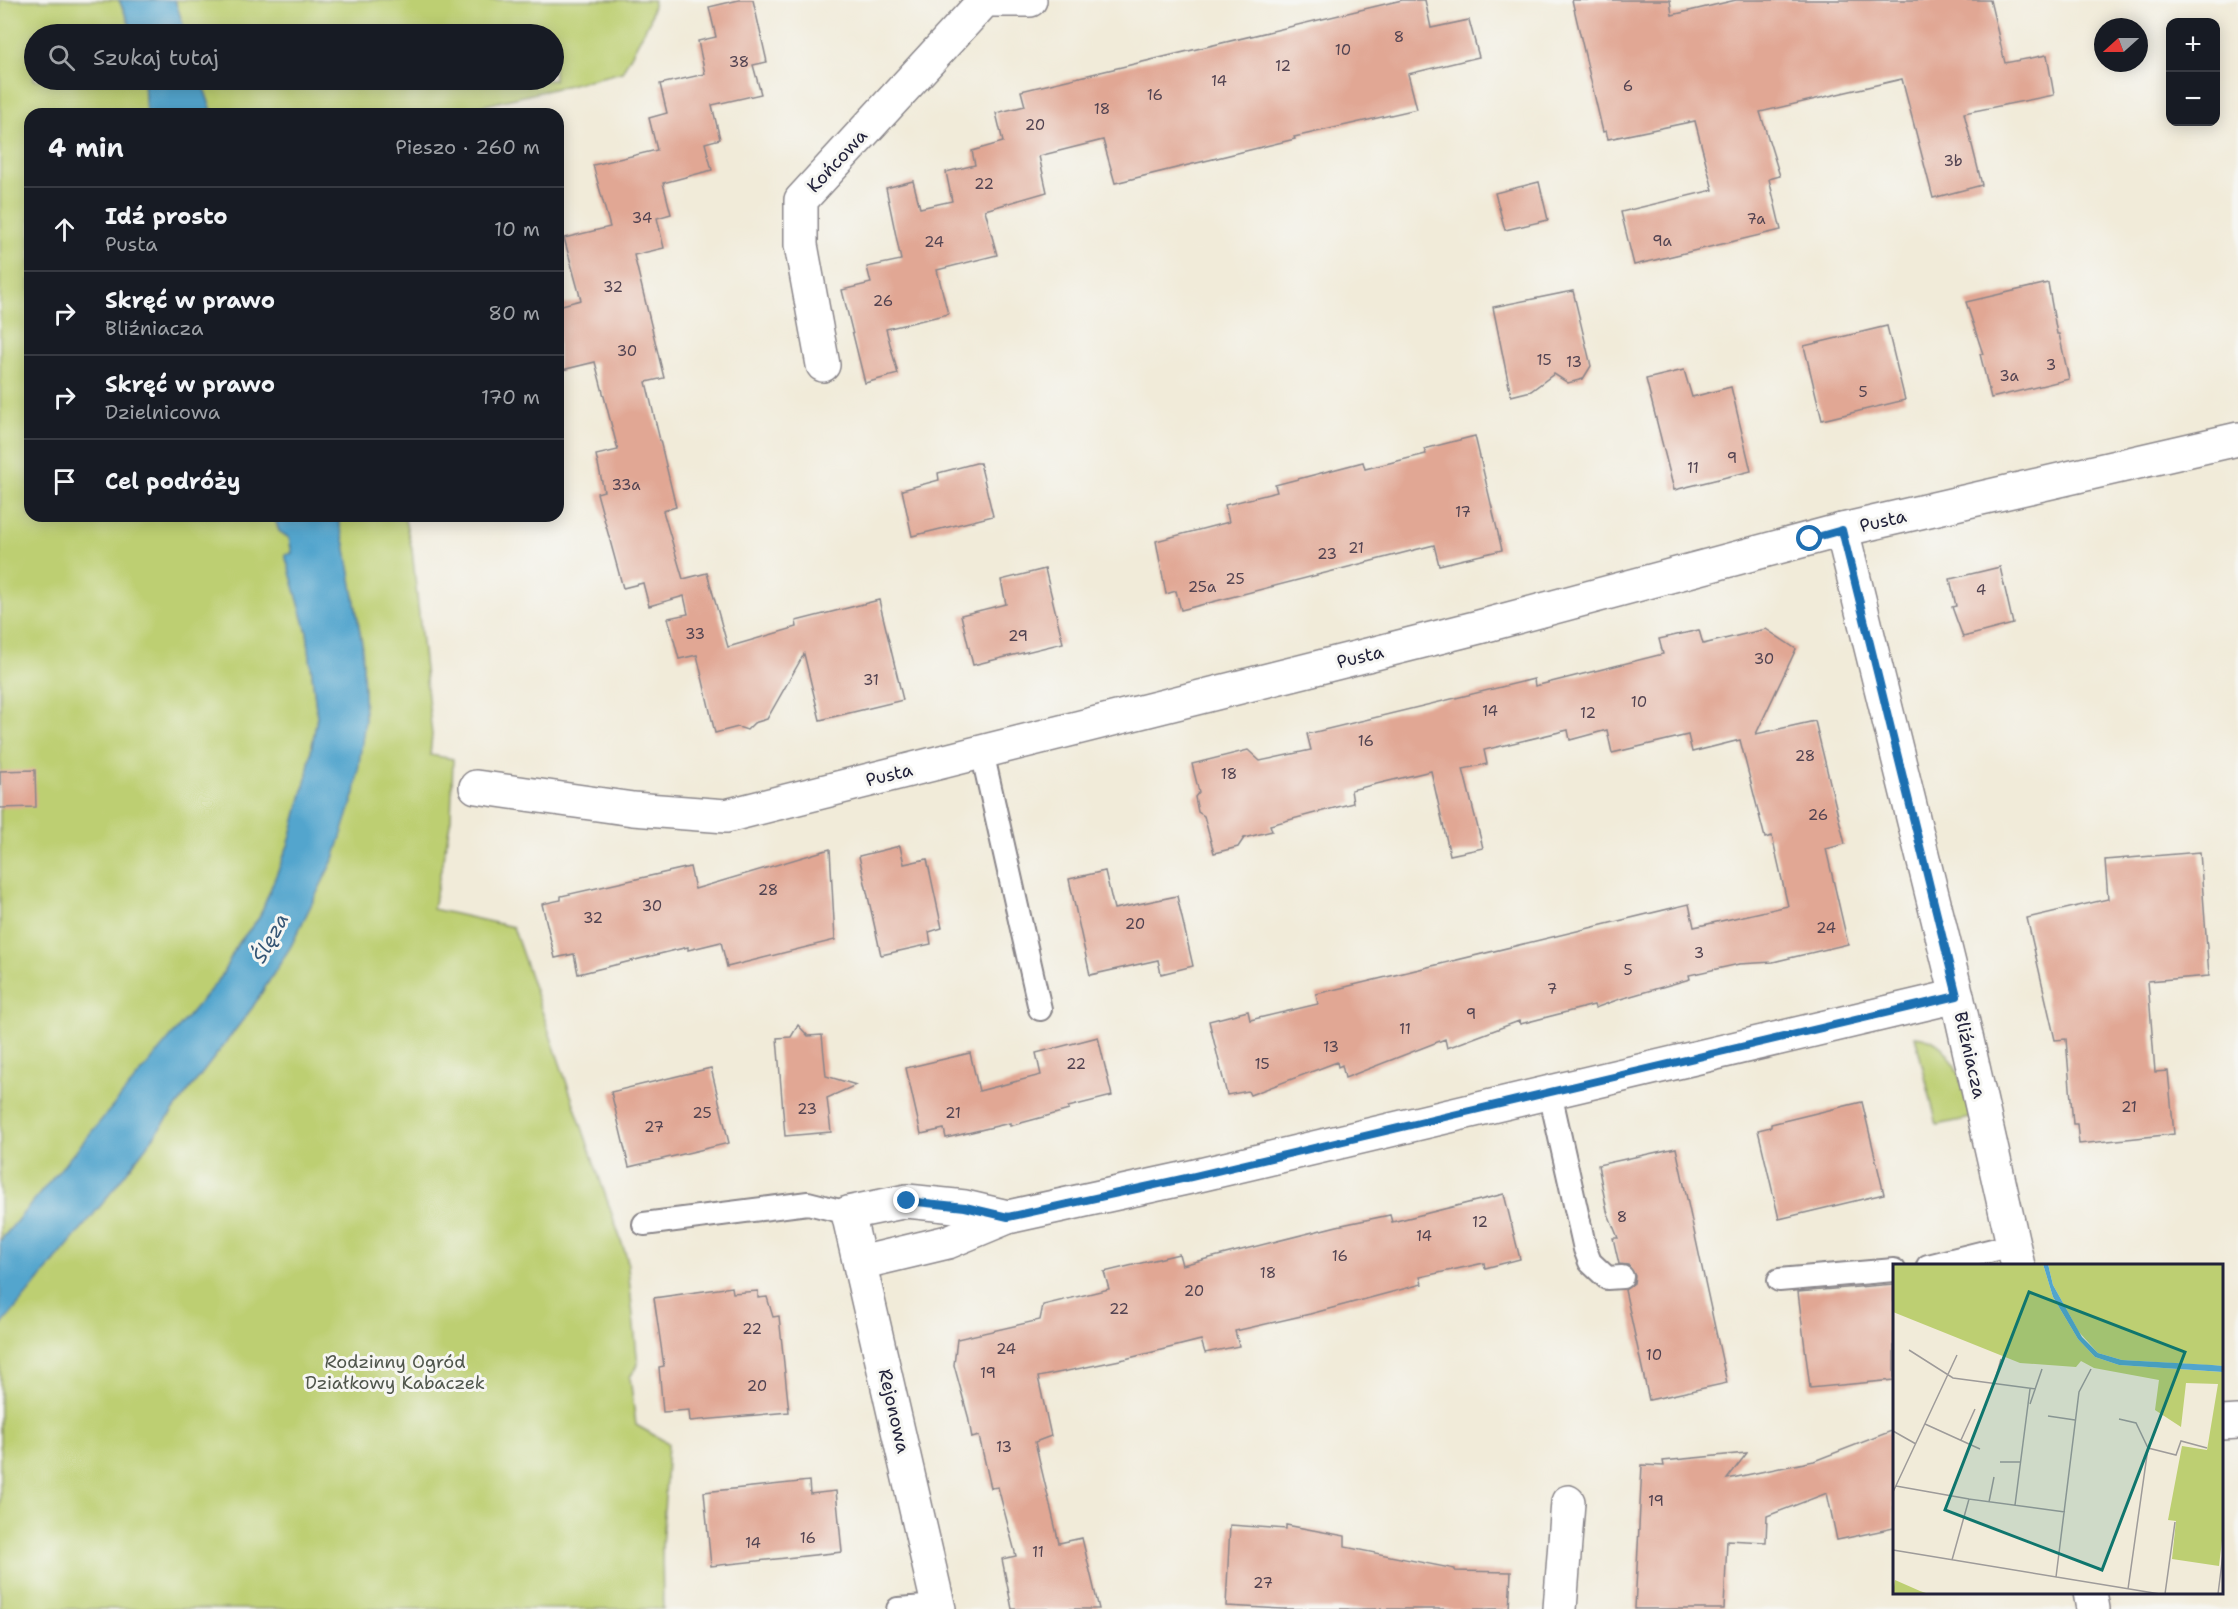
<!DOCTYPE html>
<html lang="pl">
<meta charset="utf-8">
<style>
:root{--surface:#171b24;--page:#20242c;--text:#f1f3f6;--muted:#9ea1a6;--line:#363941}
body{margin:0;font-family:"Shantell Sans",sans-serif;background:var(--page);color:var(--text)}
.controls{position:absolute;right:18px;top:18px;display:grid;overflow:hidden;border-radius:12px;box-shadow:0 3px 15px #0003}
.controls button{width:54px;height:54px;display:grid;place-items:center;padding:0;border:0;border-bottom:2px solid var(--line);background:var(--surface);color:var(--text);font:30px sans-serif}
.compass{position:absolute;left:2094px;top:18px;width:54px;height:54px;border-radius:50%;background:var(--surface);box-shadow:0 3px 15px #0003;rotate:249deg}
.stop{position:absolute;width:18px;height:18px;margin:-14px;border:4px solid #1f6fb2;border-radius:50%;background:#fff}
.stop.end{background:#1f6fb2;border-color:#fff;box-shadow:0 2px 6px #0008}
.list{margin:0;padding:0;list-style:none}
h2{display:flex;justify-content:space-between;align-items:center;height:78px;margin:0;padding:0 24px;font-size:26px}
h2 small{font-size:20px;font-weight:400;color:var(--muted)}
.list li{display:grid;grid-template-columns:39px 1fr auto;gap:18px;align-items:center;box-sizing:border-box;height:84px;padding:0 24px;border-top:2px solid var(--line)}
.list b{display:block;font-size:22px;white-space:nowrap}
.list p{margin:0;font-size:20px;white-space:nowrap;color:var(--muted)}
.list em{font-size:20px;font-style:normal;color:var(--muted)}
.icon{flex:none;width:33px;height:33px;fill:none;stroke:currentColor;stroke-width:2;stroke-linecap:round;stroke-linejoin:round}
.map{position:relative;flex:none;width:2238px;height:1609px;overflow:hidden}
.search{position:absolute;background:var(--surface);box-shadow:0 3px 15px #0003;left:24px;top:24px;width:540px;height:66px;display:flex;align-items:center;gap:15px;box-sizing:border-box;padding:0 21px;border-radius:33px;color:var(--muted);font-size:22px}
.panel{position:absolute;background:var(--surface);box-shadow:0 3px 15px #0003;left:24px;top:108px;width:540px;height:414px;border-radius:18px}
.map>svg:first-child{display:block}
.green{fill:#bdcf72;stroke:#707856;stroke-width:1.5}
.water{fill:#52a5cd;stroke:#3a6484;stroke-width:1.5}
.building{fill:#e1a794}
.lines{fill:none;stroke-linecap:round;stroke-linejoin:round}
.service-casing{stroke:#8a868a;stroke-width:26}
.minor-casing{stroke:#8a868a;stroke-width:36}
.service{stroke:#fff;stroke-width:22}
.minor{stroke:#fff;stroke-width:33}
.route{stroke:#1f6fb2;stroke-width:8}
.labels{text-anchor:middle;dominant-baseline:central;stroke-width:6;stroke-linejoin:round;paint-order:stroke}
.number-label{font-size:15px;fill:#524351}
.street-label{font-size:18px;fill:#22223b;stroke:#f6f6f2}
.park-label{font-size:18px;fill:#50564c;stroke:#f6f6f2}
.water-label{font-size:20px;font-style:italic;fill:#355675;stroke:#f6f6f2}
.inset-road{fill:none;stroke:#9e9b9a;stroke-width:1.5}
.view{fill:#0f766e;fill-opacity:0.15;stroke:#0f766e;stroke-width:3}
.inset-edge{fill:none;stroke:#22223b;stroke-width:3}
</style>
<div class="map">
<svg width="2238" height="1609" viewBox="0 0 2238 1609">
<rect width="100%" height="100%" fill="#f6f6f2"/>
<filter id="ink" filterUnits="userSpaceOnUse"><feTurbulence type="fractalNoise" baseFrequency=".0167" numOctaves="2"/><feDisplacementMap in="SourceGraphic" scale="12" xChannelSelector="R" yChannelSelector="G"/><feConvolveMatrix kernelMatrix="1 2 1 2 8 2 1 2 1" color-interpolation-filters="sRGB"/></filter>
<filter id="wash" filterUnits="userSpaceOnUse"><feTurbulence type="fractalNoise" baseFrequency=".008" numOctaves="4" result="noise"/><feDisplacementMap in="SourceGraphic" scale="24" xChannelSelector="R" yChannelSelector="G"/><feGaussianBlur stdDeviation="1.35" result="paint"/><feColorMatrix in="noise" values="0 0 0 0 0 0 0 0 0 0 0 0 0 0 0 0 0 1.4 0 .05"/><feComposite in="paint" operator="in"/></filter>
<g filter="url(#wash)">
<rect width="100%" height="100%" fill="#f1ebd9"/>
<g class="green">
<path d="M 0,0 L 119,0 L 134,34 L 34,34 L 34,80 L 144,80 L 146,114 L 30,114 L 30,516 L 274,516 L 279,531 L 289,538 L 292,553 L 286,556 L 307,632 L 317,717 L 307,775 L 289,843 L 259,918 L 237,945 L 221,977 L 182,1026 L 0,1241 Z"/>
<path d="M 175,0 L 654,0 L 650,20 L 622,72 L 449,114 L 213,114 L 201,80 L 554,80 L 554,34 L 186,34 Z"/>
<path d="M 337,516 L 404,516 L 412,550 L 432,735 L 430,755 L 453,759 L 451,819 L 433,909 L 513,927 L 627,1258 L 638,1365 L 630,1377 L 636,1425 L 668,1443 L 662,1548 L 663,1609 L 0,1609 L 0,1327 L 102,1204 L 252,1008 L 291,946 L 335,856 L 365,720 L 362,644 L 345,544 Z"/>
<path d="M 1915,1036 C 1956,1039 1962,1086 1971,1118 L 1937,1125 Z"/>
</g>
<g class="water">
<path d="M 119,0 L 175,0 L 186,34 L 134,34 Z"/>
<path d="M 144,80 L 201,80 L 213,114 L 146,114 Z"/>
<path d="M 274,516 L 337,516 L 345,544 L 362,644 L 365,720 L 355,793 L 335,856 L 291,946 L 252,1008 L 102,1204 L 0,1327 L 0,1241 L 221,977 L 237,945 L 259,918 L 289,843 L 307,775 L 317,717 L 307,632 L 285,555 L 292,553 L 289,538 L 279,531 Z"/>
</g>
<g id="blocks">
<g class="building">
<path d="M 739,0 L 753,0 L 767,62 L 753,65 L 761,94 L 712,105 L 720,139 L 705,143 L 712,170 L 663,183 L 671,214 L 657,218 L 664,248 L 634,255 L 664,378 L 646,382 L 676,507 L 663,511 L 683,579 L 707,573 L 728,647 L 797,627 L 796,621 L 879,600 L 903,700 L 820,720 L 804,654 L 767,719 L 754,723 L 747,730 L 738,727 L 715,733 L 697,655 L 679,659 L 668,618 L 688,614 L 684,596 L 649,606 L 643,583 L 623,588 L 597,493 L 604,491 L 596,455 L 618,450 L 595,362 L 558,371 L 558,306 L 581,300 L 564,238 L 610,227 L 593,165 L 657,150 L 649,118 L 667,113 L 660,84 L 705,74 L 698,41 L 716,37 L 709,7 Z"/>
<path d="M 1402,0 L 1425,0 L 1431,28 L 1469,20 L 1479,57 L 1408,74 L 1417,109 L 1294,137 L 1295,139 L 1274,144 L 1115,183 L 1103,140 L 1039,156 L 1047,192 L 985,210 L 997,255 L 937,270 L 948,314 L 886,329 L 898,374 L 865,383 L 842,290 L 871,283 L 867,267 L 901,260 L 886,188 L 913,181 L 920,208 L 952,201 L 946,172 L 975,165 L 972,151 L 1003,142 L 996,113 L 1025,106 L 1021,91 Z"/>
<path d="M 1572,0 L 1670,0 L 1672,15 L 1736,0 L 1990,0 L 2005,63 L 2047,55 L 2054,95 L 1964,113 L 1982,185 L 1933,198 L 1902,79 L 1760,112 L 1780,176 L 1769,179 L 1781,230 L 1634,265 L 1621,212 L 1713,190 L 1695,121 L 1608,139 L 1606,131 L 1603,132 Z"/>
<path d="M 1539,182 L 1548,220 L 1505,230 L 1495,193 Z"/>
<path d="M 2048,283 L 2057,334 L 2059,334 L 2069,379 L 1991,398 L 1980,354 L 1983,354 L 1966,302 Z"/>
<path d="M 1573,291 L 1591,366 L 1583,379 L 1568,383 L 1554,374 L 1531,391 L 1511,396 L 1493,307 Z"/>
<path d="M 1887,326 L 1905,400 L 1822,420 L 1804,346 Z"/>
<path d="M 1684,370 L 1692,397 L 1731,387 L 1751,471 L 1674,490 L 1646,379 Z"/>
<path d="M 1475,436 L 1502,550 L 1439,565 L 1434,545 L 1181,610 L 1176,591 L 1166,594 L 1156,541 L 1229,522 L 1225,505 L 1277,492 L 1275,485 L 1363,462 L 1365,469 L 1426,454 L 1424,449 Z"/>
<path d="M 976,463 L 980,463 L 993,516 L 912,536 L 902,490 L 939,480 L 938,473 Z"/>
<path d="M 2000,567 L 2013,624 L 1963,637 L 1952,607 L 1956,606 L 1950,579 Z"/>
<path d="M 1045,569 L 1063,643 L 973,665 L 961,615 L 1006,604 L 1001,580 Z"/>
<path d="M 1766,629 L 1796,649 L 1756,734 L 1815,721 L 1845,844 L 1826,849 L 1848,944 L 1773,962 L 1739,964 L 1689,975 L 1690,979 L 1617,1000 L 1595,1008 L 1594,1005 L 1520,1024 L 1519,1021 L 1447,1048 L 1445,1039 L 1345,1078 L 1342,1065 L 1338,1067 L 1337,1062 L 1250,1095 L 1248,1091 L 1227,1095 L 1209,1021 L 1248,1011 L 1250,1020 L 1318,1004 L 1316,994 L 1689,904 L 1694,927 L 1788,906 L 1772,836 L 1765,838 L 1740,740 L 1692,752 L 1688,735 L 1612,753 L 1607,730 L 1570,740 L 1568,730 L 1484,750 L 1487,764 L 1463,769 L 1483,848 L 1450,855 L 1431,771 L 1351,790 L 1353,803 L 1270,825 L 1272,831 L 1244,838 L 1238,847 L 1214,853 L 1204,816 L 1198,812 L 1195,797 L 1199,792 L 1192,764 L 1248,750 L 1260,761 L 1311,750 L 1307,734 L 1534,679 L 1535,686 L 1663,654 L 1659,639 L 1699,630 L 1703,644 Z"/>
<path d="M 35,770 L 36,807 L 0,808 L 0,771 Z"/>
<path d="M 900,846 L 904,864 L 927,859 L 942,928 L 929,932 L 931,944 L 881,955 L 859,856 Z"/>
<path d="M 830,849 L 835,940 L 727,967 L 721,942 L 688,950 L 688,947 L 578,974 L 574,954 L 555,958 L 542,904 L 561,900 L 561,896 L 690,867 L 695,889 Z"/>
<path d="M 2200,852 L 2209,976 L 2148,981 L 2155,1072 L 2168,1071 L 2174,1134 L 2079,1144 L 2077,1124 L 2073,1124 L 2066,1039 L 2055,1040 L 2027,918 L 2108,899 L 2105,860 Z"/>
<path d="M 1105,871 L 1114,909 L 1177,896 L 1193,966 L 1161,974 L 1158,960 L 1090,975 L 1069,879 Z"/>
<path d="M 798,1025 L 808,1036 L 822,1035 L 826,1076 L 856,1085 L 827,1098 L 831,1132 L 785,1136 L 777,1038 L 791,1037 Z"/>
<path d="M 1098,1037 L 1112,1096 L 1068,1107 L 1069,1110 L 1010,1126 L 1010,1123 L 946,1138 L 944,1129 L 921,1134 L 906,1068 L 970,1053 L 979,1091 L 1041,1075 L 1036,1053 Z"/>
<path d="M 711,1068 L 729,1143 L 629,1167 L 611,1092 Z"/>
<path d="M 1862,1102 L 1884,1194 L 1779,1219 L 1758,1130 L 1771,1127 L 1771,1124 Z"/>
<path d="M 1676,1148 L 1727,1383 L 1649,1400 L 1625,1290 L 1634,1283 L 1635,1276 L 1628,1265 L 1619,1264 L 1613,1238 L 1618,1238 L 1607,1211 L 1598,1165 Z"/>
<path d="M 1504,1194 L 1520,1259 L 1485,1268 L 1484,1263 L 1420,1277 L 1422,1284 L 1310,1314 L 1235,1331 L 1239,1346 L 1205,1353 L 1201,1340 L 1125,1359 L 1038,1377 L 1051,1436 L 1035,1442 L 1059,1543 L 1082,1538 L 1099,1609 L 1012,1609 L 1002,1559 L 1016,1556 L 998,1487 L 991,1488 L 979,1436 L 972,1438 L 968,1416 L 954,1365 L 957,1339 L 1040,1320 L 1043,1305 L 1109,1289 L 1104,1272 L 1179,1254 L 1182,1265 L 1337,1226 L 1390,1215 L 1392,1222 Z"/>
<path d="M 1894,1284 L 1894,1380 L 1810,1388 L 1798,1292 Z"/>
<path d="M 732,1287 L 733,1293 L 758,1291 L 758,1298 L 767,1297 L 773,1317 L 779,1316 L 789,1412 L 690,1421 L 689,1410 L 663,1412 L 659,1367 L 664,1366 L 654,1298 Z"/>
<path d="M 1894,1430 L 1894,1528 L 1837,1540 L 1827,1493 L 1767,1516 L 1766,1542 L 1727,1540 L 1724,1609 L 1635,1609 L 1642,1465 L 1664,1466 L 1663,1461 L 1747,1453 L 1727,1479 L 1814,1461 Z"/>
<path d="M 809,1481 L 810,1494 L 836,1491 L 842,1552 L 711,1566 L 704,1492 Z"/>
<path d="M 1230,1525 L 1286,1529 L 1286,1525 L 1345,1536 L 1345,1547 L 1455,1569 L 1455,1571 L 1511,1572 L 1509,1609 L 1282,1609 L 1226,1606 Z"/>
</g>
</g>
</g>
<g filter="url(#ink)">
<use href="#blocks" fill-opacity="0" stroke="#8a868a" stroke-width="1.5"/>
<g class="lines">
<defs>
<g id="service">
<path d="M 982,752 L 1040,1009"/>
<path d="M 1550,1093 L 1585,1249 L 1590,1262 L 1607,1278 L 1622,1277"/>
<path d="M 644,1224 L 808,1203 L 848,1213"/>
<path d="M 1928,1266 L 2013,1245"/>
<path d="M 1779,1280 L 1894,1270"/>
<path d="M 898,1609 L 939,1606"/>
</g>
<g id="minor">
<path d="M 823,365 L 801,245 L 801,200 L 985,0 L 1030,0"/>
<path d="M 1842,530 L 1957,996 L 2018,1266"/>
<path d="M 476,787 L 633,809 L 726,816 L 1479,627 L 1842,530 L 2238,439"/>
<path d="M 860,1263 L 948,1242 L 1008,1217 L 1191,1177 L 1957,996"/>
<path d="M 2222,1423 L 2238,1422"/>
<path d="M 2090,1592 L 2093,1609"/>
<path d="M 939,1609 L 848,1213 L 907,1201 L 965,1207 L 1008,1217"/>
<path d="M 1560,1609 L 1568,1502"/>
</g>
</defs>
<use href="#service" class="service-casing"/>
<use href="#minor" class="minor-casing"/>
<use href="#service" class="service"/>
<use href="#minor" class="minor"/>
</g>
</g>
<g class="lines" filter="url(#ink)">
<path class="route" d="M 907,1201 L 965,1207 L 1008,1217 L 1191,1177 L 1957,996 L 1842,530 L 1810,539"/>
</g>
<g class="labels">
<g class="number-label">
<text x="1399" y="37">8</text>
<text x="1343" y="50">10</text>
<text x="739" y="62">38</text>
<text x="1283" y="66">12</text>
<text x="1219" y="81">14</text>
<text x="1628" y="86">6</text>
<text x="1155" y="95">16</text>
<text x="1102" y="109">18</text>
<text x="1035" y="125">20</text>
<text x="1953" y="161">3b</text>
<text x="984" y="184">22</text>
<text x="642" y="218">34</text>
<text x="1756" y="219">7a</text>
<text x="1662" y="241">9a</text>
<text x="934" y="242">24</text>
<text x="613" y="287">32</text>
<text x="883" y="301">26</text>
<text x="627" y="351">30</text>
<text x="1544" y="360">15</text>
<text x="1574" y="362">13</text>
<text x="2051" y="365">3</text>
<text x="2009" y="376">3a</text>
<text x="1863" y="392">5</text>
<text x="1732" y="458">9</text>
<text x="1693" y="468">11</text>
<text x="626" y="485">33a</text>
<text x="1463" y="512">17</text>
<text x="1356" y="548">21</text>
<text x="1327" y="554">23</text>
<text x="1235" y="579">25</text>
<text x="1202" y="587">25a</text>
<text x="1981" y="590">4</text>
<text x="695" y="634">33</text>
<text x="1018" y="636">29</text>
<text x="1764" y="659">30</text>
<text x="871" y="680">31</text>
<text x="1639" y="702">10</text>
<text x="1490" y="711">14</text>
<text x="1588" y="713">12</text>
<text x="1366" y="741">16</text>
<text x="1805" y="756">28</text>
<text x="1229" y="774">18</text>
<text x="1818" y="815">26</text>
<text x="768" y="890">28</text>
<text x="652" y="906">30</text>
<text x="593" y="918">32</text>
<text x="1135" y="924">20</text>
<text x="1826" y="928">24</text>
<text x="1699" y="953">3</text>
<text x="1628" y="970">5</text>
<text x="1552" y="989">7</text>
<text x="1471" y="1014">9</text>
<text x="1405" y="1029">11</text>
<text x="1331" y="1047">13</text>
<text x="1076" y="1064">22</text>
<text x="1262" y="1064">15</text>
<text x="2129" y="1107">21</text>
<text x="807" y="1109">23</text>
<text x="702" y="1113">25</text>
<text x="953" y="1113">21</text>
<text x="654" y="1127">27</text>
<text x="1622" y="1217">8</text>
<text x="1480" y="1222">12</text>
<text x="1424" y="1236">14</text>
<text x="1340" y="1256">16</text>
<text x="1268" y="1273">18</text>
<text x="1194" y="1291">20</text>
<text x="1119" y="1309">22</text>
<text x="752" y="1329">22</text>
<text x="1006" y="1349">24</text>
<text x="1654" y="1355">10</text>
<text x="988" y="1373">19</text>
<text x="757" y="1386">20</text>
<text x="1004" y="1447">13</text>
<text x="1656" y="1501">19</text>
<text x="808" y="1538">16</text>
<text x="753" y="1543">14</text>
<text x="1038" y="1552">11</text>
<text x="1263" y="1583">27</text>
</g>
<g class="street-label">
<text transform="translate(837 161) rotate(-47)">Końcowa</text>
<text transform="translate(1883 521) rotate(-13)">Pusta</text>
<text transform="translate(1360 657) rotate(-14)">Pusta</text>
<text transform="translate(889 775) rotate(-14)">Pusta</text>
<text transform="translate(1970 1055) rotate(77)">Bliźniacza</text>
<text transform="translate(894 1411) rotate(77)">Rejonowa</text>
</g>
<g class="park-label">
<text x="395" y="1362">Rodzinny Ogród<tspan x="395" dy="21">Działkowy Kabaczek</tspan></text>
</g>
<g class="water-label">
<text transform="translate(270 938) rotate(-61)">Ślęza</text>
</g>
</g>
<g transform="translate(1893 1264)">
<rect width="330" height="330" fill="#f1ebd9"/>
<path d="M 0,0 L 150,0 L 160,33 L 185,75 L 202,93 L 226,101 L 330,108 L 330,268 L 326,302 L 279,295 L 283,257 L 275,256 L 289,182 L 314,186 L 325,120 L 293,119 L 288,163 L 262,146 L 266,116 L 201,104 L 188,97 L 183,103 L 127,99 L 0,48 ZM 155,0 L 330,0 L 330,102 L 229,96 L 205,89 L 186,68 L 160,21 ZM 2,316 L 27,327 L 36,330 L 0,330 Z" fill="#bdcf72"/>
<path d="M 150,0 L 155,0 L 160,21 L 189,73 L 205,89 L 229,96 L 319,101 L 330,102 L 330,108 L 226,101 L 202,93 L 185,75 L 160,33 Z" fill="#52a5cd"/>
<path class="inset-road" d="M 16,86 L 60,114 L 143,125M 101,120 L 108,95M 137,140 L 149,105M 155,152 L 182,156M 226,155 L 243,159 L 255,184 L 235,325M 32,160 L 87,185M 0,167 L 23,180M 68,176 L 82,145M 255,184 L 283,191 L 288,177 L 314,184M 107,198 L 128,198M 3,222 L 76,235M 0,228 L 64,91M 96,238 L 101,213M 122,241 L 137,125M 0,286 L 267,330M 59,296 L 76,235 L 172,248M 163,313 L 186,128 L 198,105M 272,330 L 282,258M 325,330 L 330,290"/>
<path class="view" d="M 136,28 L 292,88 L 209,306 L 52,246 Z"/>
<rect width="330" height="330" class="inset-edge"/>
</g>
</svg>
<div class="controls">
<button>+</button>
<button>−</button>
</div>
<svg class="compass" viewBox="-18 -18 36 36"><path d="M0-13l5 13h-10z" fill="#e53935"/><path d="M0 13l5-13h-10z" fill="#9ea1a6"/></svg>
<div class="stop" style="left:1810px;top:539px"></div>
<div class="stop end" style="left:907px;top:1201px"></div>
<div class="search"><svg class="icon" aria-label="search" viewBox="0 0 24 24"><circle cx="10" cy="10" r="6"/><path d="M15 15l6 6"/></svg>Szukaj tutaj</div>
<section class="panel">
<h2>4 min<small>Pieszo · 260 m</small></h2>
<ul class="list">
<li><svg class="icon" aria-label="ahead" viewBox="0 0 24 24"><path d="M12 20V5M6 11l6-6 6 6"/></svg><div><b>Idź prosto</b><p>Pusta</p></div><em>10 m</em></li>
<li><svg class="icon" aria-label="right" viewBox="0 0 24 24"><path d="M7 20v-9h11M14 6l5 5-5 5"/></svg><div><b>Skręć w prawo</b><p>Bliźniacza</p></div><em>80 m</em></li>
<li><svg class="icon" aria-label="right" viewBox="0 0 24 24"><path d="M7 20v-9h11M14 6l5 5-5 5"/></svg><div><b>Skręć w prawo</b><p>Dzielnicowa</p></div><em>170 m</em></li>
<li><svg class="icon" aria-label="arrive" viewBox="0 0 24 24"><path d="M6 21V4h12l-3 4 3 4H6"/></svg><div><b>Cel podróży</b></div></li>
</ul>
</section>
</div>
